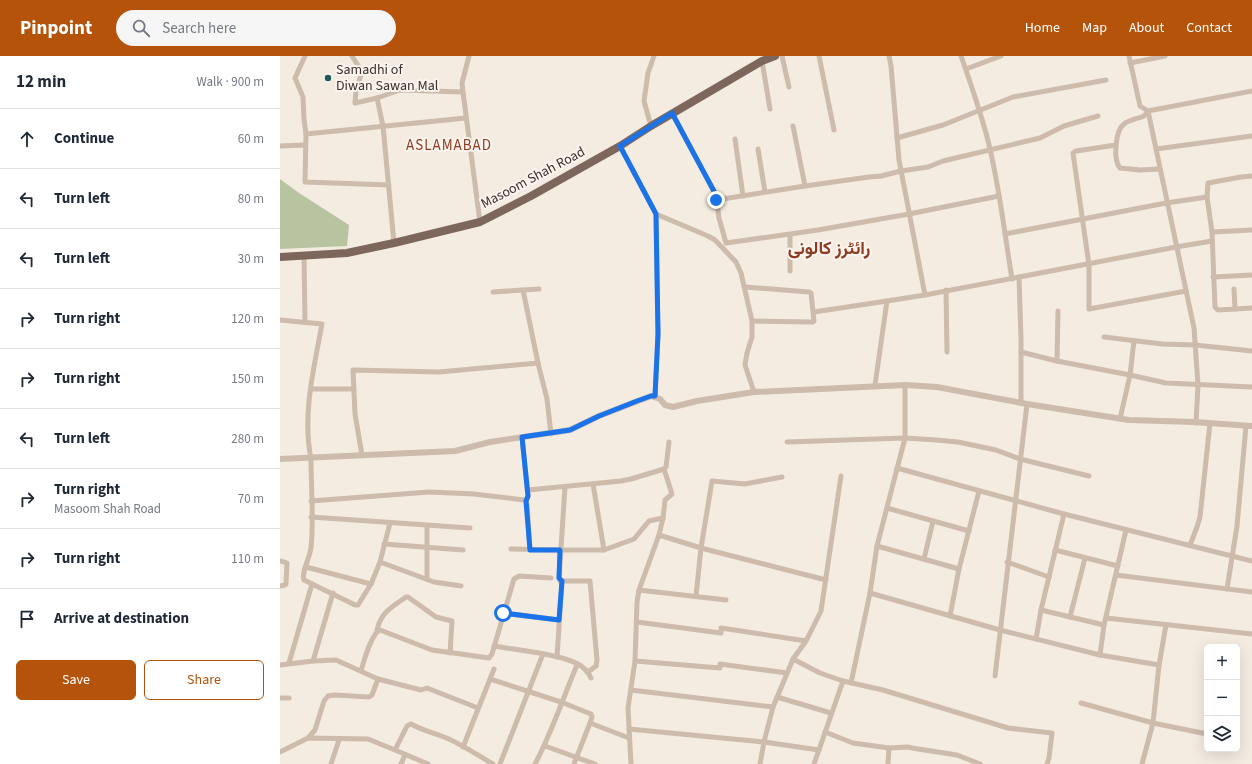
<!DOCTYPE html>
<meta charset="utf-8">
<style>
:root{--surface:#fff;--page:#f6f6f7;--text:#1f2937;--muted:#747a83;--line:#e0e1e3;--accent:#b45309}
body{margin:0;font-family:"Source Sans 3",Vazirmatn,sans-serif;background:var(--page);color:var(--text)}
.controls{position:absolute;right:12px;bottom:12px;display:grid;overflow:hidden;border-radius:6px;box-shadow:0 4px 16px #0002}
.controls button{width:36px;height:36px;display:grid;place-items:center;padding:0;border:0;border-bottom:1px solid var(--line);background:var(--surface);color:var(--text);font:20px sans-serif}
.stop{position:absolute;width:12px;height:12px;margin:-9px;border:3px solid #1a73e8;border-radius:50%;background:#fff}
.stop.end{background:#1a73e8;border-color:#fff;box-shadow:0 1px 4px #0008}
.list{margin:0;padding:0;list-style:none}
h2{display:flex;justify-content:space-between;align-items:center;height:52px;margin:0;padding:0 16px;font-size:17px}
h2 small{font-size:13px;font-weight:400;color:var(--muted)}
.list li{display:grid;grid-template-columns:26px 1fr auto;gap:12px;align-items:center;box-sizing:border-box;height:60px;padding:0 16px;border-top:1px solid var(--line)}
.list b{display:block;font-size:15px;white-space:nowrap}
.list p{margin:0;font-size:13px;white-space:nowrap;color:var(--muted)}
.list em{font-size:13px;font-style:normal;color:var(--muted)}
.actions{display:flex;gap:8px;padding:12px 16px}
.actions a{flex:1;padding:9px 0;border:1px solid var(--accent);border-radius:6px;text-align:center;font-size:14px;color:var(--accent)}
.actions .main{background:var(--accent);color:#fff}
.icon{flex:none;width:22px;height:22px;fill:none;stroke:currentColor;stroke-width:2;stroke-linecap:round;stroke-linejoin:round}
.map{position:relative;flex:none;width:972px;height:708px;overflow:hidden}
header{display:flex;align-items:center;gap:24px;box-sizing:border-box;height:56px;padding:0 20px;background:var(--accent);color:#fff}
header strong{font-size:19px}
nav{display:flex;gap:22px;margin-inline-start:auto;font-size:14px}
.search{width:280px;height:36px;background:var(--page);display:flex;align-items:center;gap:10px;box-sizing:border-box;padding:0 14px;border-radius:22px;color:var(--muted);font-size:15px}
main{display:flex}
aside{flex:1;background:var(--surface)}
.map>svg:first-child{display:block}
.green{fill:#b8c4a0}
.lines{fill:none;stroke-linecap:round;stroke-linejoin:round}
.minor{stroke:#cdbbac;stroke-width:5}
.tertiary{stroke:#cdbbac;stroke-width:6}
.primary{stroke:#7d675c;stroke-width:8}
.route{stroke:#1a73e8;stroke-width:5}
.poi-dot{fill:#1f5a5e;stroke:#fbf5ee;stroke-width:1.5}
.labels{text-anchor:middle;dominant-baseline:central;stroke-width:4;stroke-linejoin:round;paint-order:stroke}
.poi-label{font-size:14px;fill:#3b302b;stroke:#fbf5ee;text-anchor:start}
.street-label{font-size:14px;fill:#3b302b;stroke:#fbf5ee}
.neighbourhood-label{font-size:15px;letter-spacing:1px;fill:#8c3b22;stroke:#fbf5ee}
.district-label{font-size:18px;font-weight:bold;fill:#8c3b22;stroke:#fbf5ee}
</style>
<header>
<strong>Pinpoint</strong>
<div class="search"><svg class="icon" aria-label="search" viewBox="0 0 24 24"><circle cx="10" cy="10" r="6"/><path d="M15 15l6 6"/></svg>Search here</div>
<nav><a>Home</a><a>Map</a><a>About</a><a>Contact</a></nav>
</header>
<main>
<aside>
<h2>12 min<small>Walk · 900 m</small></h2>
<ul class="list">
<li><svg class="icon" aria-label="ahead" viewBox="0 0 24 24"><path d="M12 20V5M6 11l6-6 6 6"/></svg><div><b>Continue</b></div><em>60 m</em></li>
<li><svg class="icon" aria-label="left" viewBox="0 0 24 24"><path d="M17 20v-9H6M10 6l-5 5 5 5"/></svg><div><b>Turn left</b></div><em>80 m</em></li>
<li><svg class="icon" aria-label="left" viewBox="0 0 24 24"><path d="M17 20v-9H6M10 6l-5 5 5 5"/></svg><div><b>Turn left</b></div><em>30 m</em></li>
<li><svg class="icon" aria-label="right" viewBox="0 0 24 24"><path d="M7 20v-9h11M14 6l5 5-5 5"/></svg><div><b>Turn right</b></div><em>120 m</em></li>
<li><svg class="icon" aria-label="right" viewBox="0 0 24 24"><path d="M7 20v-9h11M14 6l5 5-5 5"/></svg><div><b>Turn right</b></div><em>150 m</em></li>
<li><svg class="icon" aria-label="left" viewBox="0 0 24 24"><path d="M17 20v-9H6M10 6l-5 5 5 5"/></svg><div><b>Turn left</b></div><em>280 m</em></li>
<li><svg class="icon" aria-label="right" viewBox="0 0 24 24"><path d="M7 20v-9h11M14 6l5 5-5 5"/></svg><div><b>Turn right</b><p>Masoom Shah Road</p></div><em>70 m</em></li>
<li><svg class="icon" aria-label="right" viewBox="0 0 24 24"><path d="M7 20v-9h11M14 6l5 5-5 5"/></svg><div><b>Turn right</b></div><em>110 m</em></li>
<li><svg class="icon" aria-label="arrive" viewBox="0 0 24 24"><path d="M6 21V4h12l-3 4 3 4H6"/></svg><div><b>Arrive at destination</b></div></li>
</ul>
<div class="actions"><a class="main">Save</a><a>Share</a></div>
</aside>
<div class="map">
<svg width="972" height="708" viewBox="0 0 972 708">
<rect width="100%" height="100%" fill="#f4ebe1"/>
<path class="green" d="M 0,123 L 19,137 L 69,169 L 67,190 L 0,193 Z"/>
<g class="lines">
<g class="minor">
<path d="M 25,0 L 15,22 L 23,41 L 24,63 L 26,78 L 25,126 L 109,129"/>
<path d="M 72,0 L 82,16 L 76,34 L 75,47 L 97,42 L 120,34 L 183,36"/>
<path d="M 189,0 L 182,27 L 183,36 L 200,166"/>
<path d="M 502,0 L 509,31"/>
<path d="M 539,0 L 554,74"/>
<path d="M 609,0 L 611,10 L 619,104 L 645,239"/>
<path d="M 681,0 C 692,31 703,62 710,93 C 720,136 725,180 732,223"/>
<path d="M 849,0 L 860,50 L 868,55 L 972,35"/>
<path d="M 482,5 L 490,53"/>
<path d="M 850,7 L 885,0"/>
<path d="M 686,13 L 721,0"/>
<path d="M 97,42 L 103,70 L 114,187"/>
<path d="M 868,55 L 914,272 L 918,329 L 916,367"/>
<path d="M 868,55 L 864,60 C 858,63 850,63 844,68 C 835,75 833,104 840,112 L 860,114 L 880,113"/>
<path d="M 392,57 L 436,139 L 439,162 L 446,187 L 538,174 L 629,158 L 719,140"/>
<path d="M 371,70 L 364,45 L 368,17 L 374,0"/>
<path d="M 513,70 L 525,130"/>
<path d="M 26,78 L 186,62"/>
<path d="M 617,82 L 663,69 L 733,41 L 826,24"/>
<path d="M 455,83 L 463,140"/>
<path d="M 836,89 L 796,95 L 793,97 L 809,209 L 809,253 L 906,235"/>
<path d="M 0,90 L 25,89"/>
<path d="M 340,90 L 376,158 L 378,278 L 375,340"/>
<path d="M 478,93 L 485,136"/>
<path d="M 876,93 L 972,80"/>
<path d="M 972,120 L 961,121 L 928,127 L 927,141 L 932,176 L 935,251 L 938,254 L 972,252"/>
<path d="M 436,144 L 525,130 L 589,121 L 601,120 L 621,115 L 648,111 L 663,105 L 760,82 L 784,70 L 818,60"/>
<path d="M 376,158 L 428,180 L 435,184 L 456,206 L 461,217 L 472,265 L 472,281 L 467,297 L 465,309 L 474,336"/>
<path d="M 932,176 L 972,174"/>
<path d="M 725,178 L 886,147 L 927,141"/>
<path d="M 510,179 L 510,215"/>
<path d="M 24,199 L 25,266"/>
<path d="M 739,221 L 741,283 L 741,347"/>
<path d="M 933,221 L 972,219"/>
<path d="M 465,231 L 529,236 L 531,237 L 534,265 L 533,266 L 472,265"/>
<path d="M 954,233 L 955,253"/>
<path d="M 666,234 L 667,296"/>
<path d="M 534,256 L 607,245"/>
<path d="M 0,264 L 42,268 C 34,312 22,358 31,403 C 31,432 34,463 31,492 C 30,501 21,517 24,524 L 75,549 L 78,549 L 91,528 L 100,506 L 110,467"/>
<path d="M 824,281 L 882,288 L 915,289 L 972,295"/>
<path d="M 741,296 L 777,305 L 850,319 L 886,327 L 972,331"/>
<path d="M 777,305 L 778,255"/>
<path d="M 258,307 L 243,234 L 213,236 L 259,233"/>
<path d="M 595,329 L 607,245 L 645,239 L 896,191 L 932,185"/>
<path d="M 31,333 L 74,333"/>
<path d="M 840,363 L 850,319 L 854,285"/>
<path d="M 242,381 L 248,440 L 246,445"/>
<path d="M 507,386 L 625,382 L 656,384 L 678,386 L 716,394 L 740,403 L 809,420"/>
<path d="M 82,399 L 75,358 L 73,314 L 159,316 L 258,307 L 267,343 L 271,378"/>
<path d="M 617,412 L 784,458 L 972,505"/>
<path d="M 313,428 L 324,494"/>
<path d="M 285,431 L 279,522 L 280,525 L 310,525 L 317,604 L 316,610 L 308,616"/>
<path d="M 248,434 L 341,425 L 351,423 L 384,413"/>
<path d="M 31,445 L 149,436 L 194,438 L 244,444 L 246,445 L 247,448 L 250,494"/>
<path d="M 607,452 L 689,475"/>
<path d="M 31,461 L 190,472"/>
<path d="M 147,470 L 147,523"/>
<path d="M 379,479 L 421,492 L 546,524"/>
<path d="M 104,488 L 183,494"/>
<path d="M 910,489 L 917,471 L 920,461 L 930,367"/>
<path d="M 597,490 L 679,513"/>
<path d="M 231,493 L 280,494 L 324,494 L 354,483 L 369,465 L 383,462"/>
<path d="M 775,494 L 838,510"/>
<path d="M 644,503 L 653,465"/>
<path d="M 0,505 L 4,506 L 7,507 L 6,528 L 5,529 L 0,530"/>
<path d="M 100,506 L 154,526 L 181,530"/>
<path d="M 727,506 L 769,521"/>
<path d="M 26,511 L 91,528"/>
<path d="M 836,519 L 972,536"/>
<path d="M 947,533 L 957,470 L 966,370"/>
<path d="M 359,534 L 446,544"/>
<path d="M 590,537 L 720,574 L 820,599 L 879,609"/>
<path d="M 416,540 L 421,492 L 432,425 L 465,428 L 502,421"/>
<path d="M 761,554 L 824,569"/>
<path d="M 223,557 L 279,564"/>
<path d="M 670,560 L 679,513 L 699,435"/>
<path d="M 790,561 L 805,502"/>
<path d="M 826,562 L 972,578"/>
<path d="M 357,566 L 441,577 L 441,572 L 526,585"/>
<path d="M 97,574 C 101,556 112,551 126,541 L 128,541 L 156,561 L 172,565 L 170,597"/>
<path d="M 756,583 L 761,554 L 784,458"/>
<path d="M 214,590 C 236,594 280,598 298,608 C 304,611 308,616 311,622"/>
<path d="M 820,599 L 824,569 L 846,474"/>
<path d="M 277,601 L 282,525"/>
<path d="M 513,603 L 540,617 L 563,625 L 603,634 L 728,672 L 772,677 L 769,702 L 767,708"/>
<path d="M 33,605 L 53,537"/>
<path d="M 355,605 L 440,612 L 440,608 L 507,617"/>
<path d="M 9,607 L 32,528"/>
<path d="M 0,609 L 33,605 L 56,604 L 98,623 L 141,634 L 147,632 L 198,652"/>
<path d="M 81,615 C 84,605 91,578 100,574 L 152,594 L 209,602 L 212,598 L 234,523 L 239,520 L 271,522"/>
<path d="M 715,620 L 747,348"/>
<path d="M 210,623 L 281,646 L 311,658 L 312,661 L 310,667 L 294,708"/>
<path d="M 571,627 L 590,537 L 597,490 L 625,382 L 625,329"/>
<path d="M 351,634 L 493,651"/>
<path d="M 497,641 L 551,657"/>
<path d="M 0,642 L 9,642"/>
<path d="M 801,647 L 873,667 L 927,678"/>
<path d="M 310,667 L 349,682"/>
<path d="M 349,673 L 484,686 L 539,694"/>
<path d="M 545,676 L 573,687 L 609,692 L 627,691 L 638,693 L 677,699 L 700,708"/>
<path d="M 28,682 L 35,674 L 44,645 L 48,640 L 55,639 L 89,641 L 92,639 L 98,623"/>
<path d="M 265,690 L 315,708"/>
<path d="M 183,691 L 214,613"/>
<path d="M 115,694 L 148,708"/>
<path d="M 0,696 L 28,682 L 88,683 L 115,694 L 127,670 L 131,668 C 143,675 156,677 169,683 C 184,690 199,700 213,708"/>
<path d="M 51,708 L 59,684"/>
<path d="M 121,708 L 125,699"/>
<path d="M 220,708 L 263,598"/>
<path d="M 255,708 C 272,676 283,642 297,609"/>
<path d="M 351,708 L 348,652 L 355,605 L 357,546 L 359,534 L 379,479 L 383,462 L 385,444 L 392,438 L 384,413 L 386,411 L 389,386"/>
<path d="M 480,708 L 484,686 L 493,651 L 513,603 L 526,585 L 541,555 L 561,420"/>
<path d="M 534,708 L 563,625"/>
<path d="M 608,708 L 609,692"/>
<path d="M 862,708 L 873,667 L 879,609 L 886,569"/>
</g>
<path class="tertiary" d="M 0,403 L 175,395 L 210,386 L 290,374 L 319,360 L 371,340 L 380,343 L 385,349 L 393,351 L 417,345 L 474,336 L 625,329 L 657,331 L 747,348 L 849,364 L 914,366 L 972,370"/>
<path class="primary" d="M 0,201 L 67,197 L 114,187 L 200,166 L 251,140 L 340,90 L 371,70 L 482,5 L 495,0"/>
</g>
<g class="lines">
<path class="route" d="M 223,557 L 279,564 L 282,525 L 279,522 L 280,494 L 250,494 L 246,445 L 248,440 L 242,381 L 290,374 L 319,360 L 357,345 L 371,340 L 375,340 L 378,278 L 376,158 L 340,90 L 392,57 L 436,139 L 436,144"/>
</g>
<circle class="poi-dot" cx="48" cy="22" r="4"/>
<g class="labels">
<g class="poi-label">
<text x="56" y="14">Samadhi of<tspan x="56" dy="16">Diwan Sawan Mal</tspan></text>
</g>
<g class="street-label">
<text transform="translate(253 122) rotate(-28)">Masoom Shah Road</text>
</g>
<g class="neighbourhood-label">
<text x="169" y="89">ASLAMABAD</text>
</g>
<g class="district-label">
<text x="549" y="192">رائٹرز کالونی</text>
</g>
</g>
</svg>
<div class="controls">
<button>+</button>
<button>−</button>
<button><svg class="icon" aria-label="layers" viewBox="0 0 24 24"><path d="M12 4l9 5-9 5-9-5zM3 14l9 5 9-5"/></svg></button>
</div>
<div class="stop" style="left:223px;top:557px"></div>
<div class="stop end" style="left:436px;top:144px"></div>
</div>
</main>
